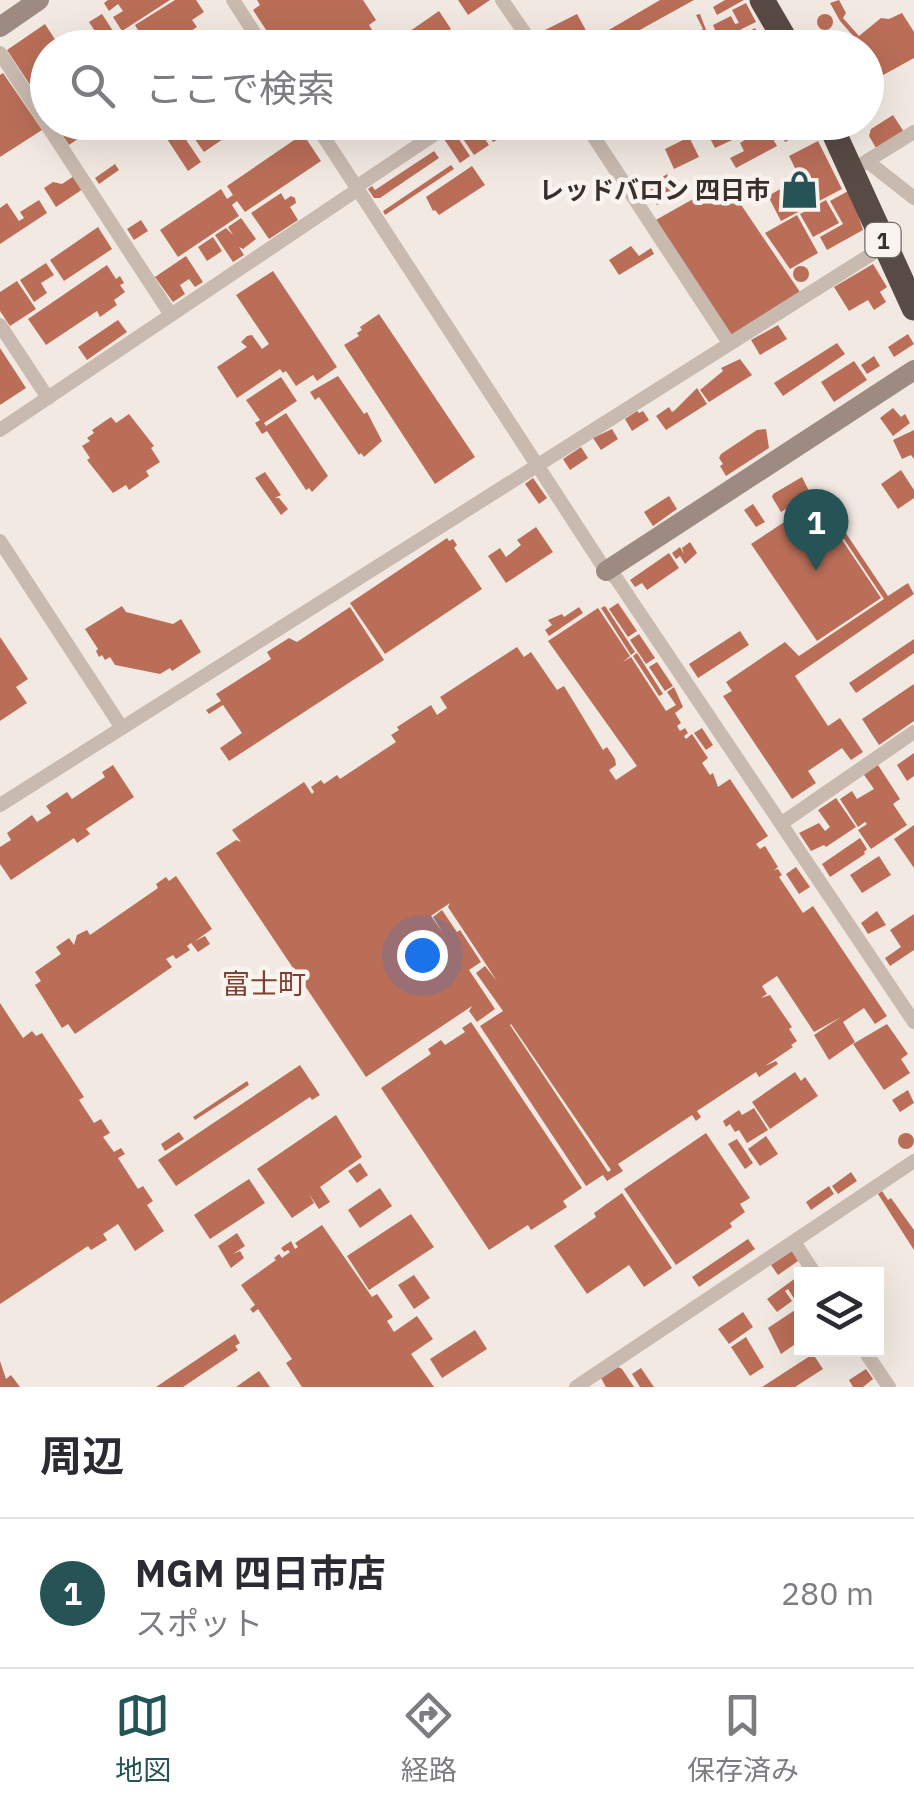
<!DOCTYPE html>
<html lang="ja">
<meta charset="utf-8">
<style>
:root{--surface:#fff;--page:#f7f7f7;--text:#2b2b33;--muted:#7c7c81;--line:#e1e1e2;--accent:#265456}
body{margin:0;font-family:"IBM Plex Sans","Noto Sans JP",sans-serif;background:var(--page);color:var(--text)}
.controls{position:absolute;right:30px;bottom:30px;display:grid;overflow:hidden;border-radius:0px;box-shadow:0 10px 40px #0002}
.controls button{width:90px;height:90px;display:grid;place-items:center;padding:0;border:0;border-bottom:2px solid var(--line);background:var(--surface);color:var(--text);font:50px sans-serif}
.you{position:absolute;left:422px;top:955px;width:35px;height:35px;margin:-25px;border:8px solid #fff;border-radius:50%;background:#1a73e8;box-shadow:0 0 0 15px #1a73e833}
.badge{display:grid;place-items:center;width:65px;height:65px;border-radius:50%;background:var(--accent);color:#fff;font-size:32px;font-weight:700}
.pin{position:absolute;translate:-50% -82px;filter:drop-shadow(0 2px 5px #0008)}
.pin::after{content:'';position:absolute;top:52px;width:35px;height:30px;background:inherit;clip-path:polygon(0 0,100% 0,50% 100%)}
.list{margin:0;padding:0;list-style:none}
h2{display:flex;justify-content:space-between;align-items:center;height:130px;margin:0;padding:0 40px;font-size:42px}
h2 small{font-size:32px;font-weight:400;color:var(--muted)}
.list li{display:grid;grid-template-columns:65px 1fr auto;gap:30px;align-items:center;box-sizing:border-box;height:150px;padding:0 40px;border-top:2px solid var(--line)}
.list b{display:block;font-size:38px;white-space:nowrap}
.list p{margin:0;font-size:32px;white-space:nowrap;color:var(--muted)}
.list em{font-size:32px;font-style:normal;color:var(--muted)}
.icon{flex:none;width:55px;height:55px;fill:none;stroke:currentColor;stroke-width:2;stroke-linecap:round;stroke-linejoin:round}
.map{position:relative;flex:none;width:914px;height:1387px;overflow:hidden}
.search{position:absolute;background:var(--surface);box-shadow:0 10px 40px #0002;left:30px;right:30px;top:30px;height:110px;display:flex;align-items:center;gap:25px;box-sizing:border-box;padding:0 35px;border-radius:55px;color:var(--muted);font-size:38px}
.sheet{height:280px;background:var(--surface)}
nav{display:flex;justify-content:space-around;align-items:center;box-sizing:border-box;height:140px;border-top:2px solid var(--line);background:var(--surface);font-size:28px;color:var(--muted)}
nav a{display:grid;justify-items:center;gap:5px}
nav .on{color:var(--accent)}
.map>svg:first-child{display:block}
.building{fill:#ba6e58;fill-rule:evenodd}
.lines{fill:none;stroke-linecap:round;stroke-linejoin:round}
.street{stroke:#c9baaf;stroke-width:14}
.secondary{stroke:#9d8a80;stroke-width:20}
.highway{stroke:#584a44;stroke-width:25}
.labels{text-anchor:middle;dominant-baseline:central;stroke-width:9;stroke-linejoin:round;paint-order:stroke}
.shield{fill:#f9f4ef;stroke:#736b66;stroke-width:2.5}
.shield-label{font-size:22px;font-weight:bold;fill:#39302c}
.poi-label{font-size:25px;font-weight:bold;fill:#39302c;stroke:#f9f4ef;text-anchor:end}
.neighbourhood-label{font-size:28px;fill:#7f402d;stroke:#f9f4ef}
</style>
<div class="map">
<svg width="914" height="1387" viewBox="0 0 914 1387">
<rect width="100%" height="100%" fill="#f2eae2"/>
<g class="building">
<path d="M 108,0 L 170,0 L 122,31 L 113,17 L 123,11 L 118,4 L 109,11 L 104,3 Z"/>
<path d="M 175,0 L 196,0 L 204,12 L 192,20 L 197,27 L 163,48 L 129,48 L 143,39 L 135,25 Z"/>
<path d="M 257,0 L 363,0 L 376,20 L 369,25 L 374,33 L 351,48 L 278,48 L 253,10 L 260,5 Z"/>
<path d="M 458,0 L 490,0 L 468,15 Z"/>
<path d="M 660,0 L 694,0 L 609,47 L 602,34 Z"/>
<path d="M 725,0 L 744,0 L 717,15 L 713,7 Z"/>
<path d="M 839,0 L 846,13 L 843,18 L 859,36 L 881,18 L 889,19 L 902,13 L 914,32 L 914,58 L 876,79 L 869,74 L 866,48 L 856,48 L 853,41 L 855,38 L 840,21 L 830,3 Z"/>
<path d="M 746,3 L 756,22 L 719,40 L 713,25 L 731,16 L 735,24 L 739,23 L 732,10 Z"/>
<path d="M 439,11 L 451,29 L 423,48 L 402,48 L 397,40 Z"/>
<circle cx="825" cy="22" r="8"/>
<path d="M 102,14 L 124,48 L 106,48 L 89,22 Z"/>
<path d="M 577,14 L 589,36 L 576,43 L 569,35 L 566,37 L 570,43 L 553,48 L 545,30 Z"/>
<path d="M 700,14 L 711,43 L 702,48 L 685,48 L 681,40 L 703,29 L 696,15 Z"/>
<path d="M 45,24 L 56,41 L 50,45 L 52,48 L 48,48 L 48,112 L 7,50 Z"/>
<path d="M 755,28 L 766,48 L 720,48 Z"/>
<path d="M 3,73 L 42,130 L 0,157 L 0,75 Z"/>
<path d="M 893,115 L 904,132 L 876,148 L 869,136 L 871,129 Z"/>
<path d="M 54,122 L 102,122 L 69,145 Z"/>
<path d="M 156,122 L 174,122 L 201,162 L 188,171 Z"/>
<path d="M 196,122 L 248,122 L 204,152 L 187,128 Z"/>
<path d="M 480,122 L 503,122 L 510,133 L 493,142 L 491,139 L 488,140 L 477,124 Z"/>
<path d="M 718,122 L 739,122 L 745,134 L 715,148 L 705,129 Z"/>
<path d="M 782,122 L 813,122 L 815,126 L 785,142 L 777,125 Z"/>
<path d="M 476,126 L 489,145 L 474,155 L 461,136 Z"/>
<path d="M 452,129 L 470,156 L 460,163 L 442,136 Z"/>
<path d="M 761,130 L 762,133 L 768,130 L 777,146 L 736,168 L 730,158 L 744,151 L 740,143 Z"/>
<path d="M 303,134 L 321,161 L 245,212 L 237,201 L 232,205 L 239,216 L 178,257 L 160,230 L 221,189 L 227,199 L 233,195 L 227,186 Z"/>
<path d="M 689,137 L 699,157 L 674,169 L 665,149 Z"/>
<path d="M 818,141 L 842,189 L 781,221 L 768,196 L 800,178 L 789,156 Z"/>
<path d="M 434,151 L 439,158 L 380,198 L 374,198 L 368,189 L 372,186 L 375,190 Z"/>
<path d="M 115,164 L 119,170 L 99,184 L 95,178 Z"/>
<path d="M 451,165 L 454,169 L 385,215 L 383,211 Z"/>
<path d="M 472,166 L 485,185 L 439,215 L 435,210 L 433,211 L 426,197 Z"/>
<path d="M 667,174 L 677,197 L 657,205 L 651,194 L 641,199 L 636,190 L 647,188 Z"/>
<path d="M 74,176 L 83,189 L 56,207 L 44,188 L 53,182 L 62,184 Z"/>
<path d="M 725,181 L 800,292 L 731,335 L 654,221 Z"/>
<path d="M 850,190 L 863,230 L 827,250 L 820,237 L 843,224 L 830,201 Z"/>
<path d="M 281,193 L 285,200 L 291,196 L 295,198 L 296,203 L 290,207 L 298,220 L 269,239 L 251,213 Z"/>
<path d="M 39,200 L 47,213 L 0,244 L 0,208 L 7,203 L 19,221 L 24,218 L 20,212 Z"/>
<path d="M 826,200 L 839,223 L 813,237 L 800,214 Z"/>
<path d="M 797,215 L 818,253 L 790,269 L 765,233 Z"/>
<path d="M 241,218 L 256,239 L 243,249 L 239,247 L 244,255 L 233,262 L 215,235 L 226,228 L 233,235 L 228,227 Z"/>
<path d="M 141,220 L 148,231 L 134,240 L 127,229 Z"/>
<path d="M 98,227 L 112,249 L 64,281 L 50,260 Z"/>
<path d="M 213,237 L 222,251 L 207,261 L 198,247 Z"/>
<path d="M 631,246 L 639,256 L 651,248 L 654,254 L 619,275 L 609,260 Z"/>
<path d="M 186,256 L 203,282 L 195,287 L 189,279 L 180,285 L 185,294 L 173,302 L 155,277 Z"/>
<path d="M 46,263 L 54,275 L 41,283 L 47,293 L 34,302 L 20,280 Z"/>
<path d="M 873,264 L 887,287 L 880,292 L 886,302 L 874,310 L 868,300 L 849,311 L 834,287 Z"/>
<path d="M 107,265 L 116,279 L 120,276 L 124,283 L 120,285 L 125,292 L 114,300 L 117,305 L 100,317 L 97,311 L 46,345 L 28,319 Z"/>
<circle cx="801" cy="274" r="8"/>
<path d="M 273,271 L 337,367 L 317,381 L 313,375 L 296,386 L 286,371 L 283,373 L 280,369 L 237,398 L 217,367 L 247,347 L 241,342 L 247,336 L 252,335 L 262,349 L 269,344 L 236,295 Z"/>
<path d="M 17,281 L 36,309 L 10,326 L 0,311 L 0,292 Z"/>
<path d="M 379,314 L 475,457 L 435,484 L 344,345 L 359,336 L 357,333 L 362,330 L 360,327 Z"/>
<path d="M 118,320 L 127,332 L 87,360 L 78,347 Z"/>
<path d="M 778,325 L 787,339 L 760,355 L 751,340 Z"/>
<path d="M 908,334 L 914,344 L 894,357 L 888,347 Z"/>
<path d="M 837,343 L 845,354 L 783,396 L 774,383 Z"/>
<path d="M 0,348 L 26,388 L 0,405 Z"/>
<path d="M 874,356 L 880,366 L 867,374 L 861,365 Z"/>
<path d="M 740,359 L 752,375 L 709,402 L 700,390 L 723,371 L 721,368 Z"/>
<path d="M 854,361 L 867,380 L 834,402 L 821,382 Z"/>
<path d="M 338,376 L 364,414 L 367,412 L 382,441 L 364,457 L 361,453 L 359,455 L 319,397 L 315,400 L 310,392 Z"/>
<path d="M 281,377 L 297,401 L 264,423 L 266,426 L 286,413 L 328,476 L 312,492 L 309,488 L 306,490 L 267,431 L 262,434 L 255,423 L 260,420 L 246,400 Z"/>
<path d="M 697,388 L 707,404 L 666,430 L 656,416 L 669,407 L 672,412 L 675,410 Z"/>
<path d="M 893,408 L 901,417 L 905,414 L 910,423 L 893,436 L 880,418 Z"/>
<path d="M 637,411 L 639,413 L 643,411 L 649,420 L 632,431 L 625,419 Z"/>
<path d="M 129,414 L 154,446 L 151,448 L 160,462 L 146,471 L 149,476 L 129,490 L 126,485 L 113,493 L 87,460 L 90,458 L 82,446 L 90,441 L 87,438 L 94,433 L 92,430 L 111,417 L 116,423 Z"/>
<path d="M 612,429 L 618,439 L 601,450 L 593,438 Z"/>
<path d="M 766,429 L 769,448 L 726,476 L 720,466 L 723,464 L 719,458 L 721,454 L 757,430 Z"/>
<path d="M 914,430 L 914,459 L 911,455 L 902,459 L 893,440 Z"/>
<path d="M 581,447 L 588,458 L 570,470 L 563,459 Z"/>
<path d="M 901,470 L 914,490 L 914,498 L 898,509 L 881,484 Z"/>
<path d="M 265,472 L 281,495 L 275,498 L 279,498 L 288,509 L 281,515 L 255,478 Z"/>
<path d="M 802,477 L 810,493 L 781,512 L 772,497 L 773,494 Z"/>
<path d="M 533,478 L 547,498 L 539,504 L 525,484 Z"/>
<path d="M 669,496 L 677,509 L 653,526 L 644,512 Z"/>
<path d="M 816,501 L 881,598 L 817,641 L 751,544 Z"/>
<path d="M 753,504 L 765,522 L 756,527 L 744,510 Z"/>
<path d="M 827,505 L 888,596 L 908,583 L 914,594 L 795,676 L 828,726 L 840,718 L 863,752 L 851,760 L 842,748 L 808,771 L 816,783 L 792,799 L 723,696 L 732,691 L 726,682 L 785,642 L 799,656 L 884,599 L 823,508 Z"/>
<path d="M 536,527 L 553,552 L 506,583 L 488,556 L 500,548 L 506,557 L 521,545 L 517,540 Z"/>
<path d="M 447,538 L 449,541 L 453,539 L 457,545 L 454,548 L 482,589 L 385,654 L 350,603 Z"/>
<path d="M 690,542 L 697,553 L 685,564 L 680,556 L 676,559 L 672,553 L 680,547 L 684,554 L 682,548 Z"/>
<path d="M 669,553 L 679,568 L 647,590 L 642,583 L 635,587 L 630,580 Z"/>
<path d="M 618,603 L 637,631 L 628,637 L 609,609 Z"/>
<path d="M 122,606 L 126,612 L 173,624 L 181,619 L 201,652 L 172,671 L 170,668 L 160,674 L 115,665 L 110,657 L 105,660 L 102,655 L 99,657 L 96,651 L 98,649 L 85,629 Z"/>
<path d="M 605,606 L 635,652 L 631,655 L 601,608 Z"/>
<path d="M 350,607 L 384,660 L 229,761 L 220,748 L 242,733 L 223,705 L 209,714 L 206,710 L 221,701 L 216,694 L 271,659 L 267,652 L 289,638 L 297,642 Z"/>
<path d="M 579,607 L 583,613 L 549,636 L 545,630 L 552,625 L 548,620 L 562,614 L 564,617 Z"/>
<path d="M 598,608 L 630,656 L 623,662 L 631,657 L 666,711 L 676,705 L 667,692 L 674,687 L 683,707 L 675,713 L 681,723 L 677,726 L 680,731 L 685,728 L 688,733 L 684,736 L 686,739 L 692,734 L 708,758 L 702,763 L 710,775 L 713,773 L 718,787 L 730,779 L 768,836 L 756,844 L 760,849 L 765,846 L 778,867 L 774,870 L 778,869 L 782,875 L 779,877 L 803,913 L 813,906 L 887,1016 L 875,1024 L 864,1008 L 843,1022 L 855,1042 L 829,1060 L 814,1035 L 841,1017 L 814,1032 L 777,976 L 762,986 L 767,994 L 761,998 L 770,995 L 792,1027 L 789,1029 L 797,1041 L 791,1045 L 793,1047 L 765,1066 L 776,1061 L 778,1064 L 759,1077 L 756,1072 L 697,1111 L 701,1117 L 696,1121 L 692,1115 L 618,1164 L 623,1171 L 607,1181 L 603,1175 L 586,1186 L 480,1026 L 503,1011 L 476,973 L 485,966 L 497,981 L 448,907 L 450,903 L 431,916 L 443,933 L 433,917 L 442,910 L 457,932 L 460,930 L 481,962 L 469,970 L 495,1009 L 477,1022 L 469,1011 L 472,1006 L 366,1077 L 216,853 L 236,840 L 241,842 L 232,830 L 304,782 L 312,794 L 314,792 L 311,787 L 321,780 L 324,784 L 337,775 L 340,779 L 396,742 L 391,735 L 399,730 L 397,727 L 431,705 L 437,715 L 447,708 L 440,697 L 517,647 L 524,657 L 531,652 L 557,690 L 564,686 L 603,750 L 607,747 L 615,759 L 616,765 L 609,770 L 616,780 L 637,766 L 548,641 ZM 511,1024 L 611,1170 L 608,1172 L 510,1025 Z"/>
<path d="M 740,631 L 749,645 L 698,678 L 689,664 Z"/>
<path d="M 639,634 L 655,658 L 646,664 L 630,640 Z"/>
<path d="M 0,637 L 28,679 L 16,687 L 27,703 L 0,721 Z"/>
<path d="M 914,639 L 914,653 L 856,693 L 849,683 Z"/>
<path d="M 637,653 L 663,694 L 659,696 L 633,656 Z"/>
<path d="M 657,662 L 673,686 L 665,691 L 649,667 Z"/>
<path d="M 914,684 L 914,721 L 879,745 L 862,719 Z"/>
<path d="M 702,728 L 713,745 L 706,750 L 694,733 Z"/>
<path d="M 914,753 L 914,776 L 907,781 L 897,765 Z"/>
<path d="M 876,762 L 900,799 L 893,804 L 907,825 L 871,849 L 858,830 L 867,824 L 865,822 L 858,827 L 840,799 L 852,791 L 857,799 L 874,789 L 862,772 Z"/>
<path d="M 113,765 L 134,797 L 86,829 L 90,834 L 77,843 L 74,838 L 11,880 L 0,864 L 0,847 L 11,840 L 7,833 L 32,815 L 37,822 L 51,813 L 46,806 L 67,792 L 72,799 L 105,777 L 102,772 Z"/>
<path d="M 836,798 L 856,827 L 826,847 L 824,845 L 811,851 L 799,833 L 819,823 L 825,831 L 830,827 L 818,810 Z"/>
<path d="M 914,825 L 914,868 L 894,839 Z"/>
<path d="M 860,838 L 867,849 L 864,852 L 865,854 L 830,877 L 822,864 Z"/>
<path d="M 879,856 L 891,875 L 862,893 L 850,875 Z"/>
<path d="M 796,867 L 810,887 L 799,894 L 786,874 Z"/>
<path d="M 176,876 L 212,929 L 195,941 L 205,936 L 210,944 L 198,952 L 191,943 L 187,946 L 190,950 L 176,959 L 173,955 L 166,959 L 172,967 L 75,1034 L 68,1024 L 62,1028 L 35,985 L 41,981 L 35,972 L 61,954 L 56,947 L 69,938 L 74,945 L 77,935 L 87,930 L 90,935 L 158,888 L 156,884 L 166,877 L 169,881 Z"/>
<path d="M 877,911 L 886,925 L 868,934 L 861,923 Z"/>
<path d="M 914,914 L 914,950 L 890,966 L 885,958 L 901,947 L 890,930 Z"/>
<path d="M 0,1003 L 23,1038 L 32,1031 L 36,1036 L 42,1033 L 84,1097 L 79,1100 L 94,1123 L 101,1119 L 110,1133 L 103,1137 L 114,1152 L 121,1148 L 125,1154 L 118,1158 L 138,1189 L 143,1186 L 153,1201 L 147,1205 L 164,1231 L 135,1251 L 118,1224 L 103,1234 L 107,1240 L 91,1250 L 88,1246 L 0,1304 Z"/>
<path d="M 471,1022 L 582,1188 L 563,1201 L 567,1207 L 531,1230 L 528,1225 L 489,1250 L 381,1088 L 431,1054 L 428,1049 L 441,1040 L 445,1045 L 465,1032 L 462,1028 Z"/>
<path d="M 887,1024 L 908,1054 L 901,1059 L 910,1073 L 884,1090 L 853,1044 Z"/>
<path d="M 300,1065 L 320,1095 L 312,1100 L 310,1097 L 176,1186 L 158,1160 Z"/>
<path d="M 795,1072 L 801,1081 L 805,1077 L 818,1096 L 770,1129 L 752,1102 Z"/>
<path d="M 247,1081 L 249,1085 L 195,1120 L 193,1117 Z"/>
<path d="M 908,1090 L 914,1103 L 900,1112 L 892,1100 Z"/>
<path d="M 754,1108 L 768,1130 L 747,1143 L 739,1130 L 735,1132 L 730,1124 L 726,1127 L 723,1121 L 739,1110 L 742,1115 Z"/>
<path d="M 336,1115 L 362,1157 L 320,1187 L 330,1202 L 319,1209 L 309,1194 L 314,1203 L 292,1218 L 257,1169 Z"/>
<path d="M 179,1132 L 184,1139 L 165,1151 L 161,1144 Z"/>
<path d="M 706,1133 L 750,1198 L 740,1204 L 745,1212 L 730,1223 L 732,1227 L 676,1265 L 624,1189 Z"/>
<circle cx="906" cy="1141" r="8"/>
<path d="M 766,1136 L 778,1154 L 760,1166 L 748,1149 Z"/>
<path d="M 737,1139 L 753,1163 L 745,1169 L 728,1144 Z"/>
<path d="M 360,1163 L 368,1175 L 357,1183 L 348,1171 Z"/>
<path d="M 851,1172 L 857,1181 L 838,1194 L 832,1186 Z"/>
<path d="M 249,1179 L 265,1203 L 210,1239 L 194,1215 Z"/>
<path d="M 829,1186 L 834,1194 L 811,1210 L 806,1202 Z"/>
<path d="M 380,1188 L 392,1206 L 360,1228 L 348,1210 Z"/>
<path d="M 882,1191 L 888,1200 L 891,1198 L 914,1230 L 914,1250 L 878,1194 Z"/>
<path d="M 622,1193 L 672,1268 L 644,1287 L 629,1265 L 587,1294 L 554,1246 L 596,1217 L 594,1213 Z"/>
<path d="M 411,1214 L 434,1247 L 369,1290 L 347,1256 Z"/>
<path d="M 322,1225 L 372,1297 L 377,1294 L 393,1317 L 387,1321 L 394,1332 L 417,1316 L 433,1339 L 411,1354 L 434,1387 L 302,1387 L 286,1363 L 292,1359 L 258,1309 L 253,1313 L 250,1309 L 255,1305 L 241,1285 L 276,1260 L 274,1258 L 279,1254 L 282,1258 L 290,1252 L 288,1250 L 284,1252 L 281,1248 L 291,1241 L 295,1249 L 298,1247 L 295,1243 Z"/>
<path d="M 237,1233 L 245,1246 L 233,1254 L 240,1251 L 244,1258 L 231,1268 L 218,1246 Z"/>
<path d="M 748,1239 L 755,1249 L 699,1287 L 692,1277 Z"/>
<path d="M 792,1251 L 798,1261 L 778,1275 L 771,1265 Z"/>
<path d="M 801,1274 L 801,1295 L 795,1300 L 788,1289 L 785,1291 L 792,1301 L 777,1312 L 767,1299 Z"/>
<path d="M 414,1275 L 430,1298 L 414,1309 L 398,1285 Z"/>
<path d="M 798,1308 L 801,1313 L 798,1315 L 801,1320 L 801,1340 L 781,1354 L 768,1328 Z"/>
<path d="M 743,1312 L 753,1327 L 729,1344 L 718,1329 Z"/>
<path d="M 475,1330 L 487,1349 L 442,1378 L 430,1359 Z"/>
<path d="M 235,1334 L 240,1343 L 235,1346 L 238,1350 L 183,1387 L 156,1387 Z"/>
<path d="M 746,1337 L 764,1367 L 750,1376 L 731,1347 Z"/>
<path d="M 813,1354 L 823,1369 L 795,1387 L 762,1387 Z"/>
<path d="M 0,1361 L 6,1379 L 11,1375 L 20,1387 L 0,1387 Z"/>
<path d="M 618,1367 L 622,1369 L 634,1387 L 606,1387 L 601,1378 Z"/>
<path d="M 641,1368 L 654,1387 L 640,1387 L 632,1374 Z"/>
<path d="M 866,1369 L 873,1379 L 863,1387 L 853,1387 L 849,1380 Z"/>
<path d="M 259,1371 L 270,1387 L 236,1387 Z"/>
</g>
<g class="lines">
<g class="street">
<path d="M 233,0 L 264,48"/>
<path d="M 502,0 L 535,48"/>
<path d="M 0,53 L 171,315"/>
<path d="M 314,122 L 606,571 L 616,578 L 914,1022"/>
<path d="M 584,122 L 729,343"/>
<path d="M 867,161 L 914,132"/>
<path d="M 852,171 L 867,161 L 914,198"/>
<path d="M 356,187 L 453,122"/>
<path d="M 0,325 L 48,398"/>
<path d="M 0,430 L 357,190"/>
<path d="M 0,541 L 122,728"/>
<path d="M 0,805 L 886,245"/>
<path d="M 782,823 L 914,732"/>
<path d="M 794,1242 L 815,1274"/>
<path d="M 864,1350 L 889,1387"/>
<path d="M 576,1387 L 914,1161"/>
</g>
<g class="secondary">
<path d="M 0,27 L 39,0"/>
<path d="M 606,571 L 914,370"/>
</g>
<g class="highway">
<path d="M 762,0 L 790,48"/>
<path d="M 829,122 L 914,308"/>
</g>
</g>
<defs>
<symbol id="shop-bare" viewBox="-9 -9 18 18"><path d="M-5-2.5h2.3a2.7 3.5 0 0 1 5.4 0H5L5.5 6h-11ZM-1.5-2.5h3a1.5 2.3 0 0 0-3 0Z" fill="#265456" stroke="#f9f4ef" stroke-width="2.5" paint-order="stroke"/></symbol>
</defs>
<g fill-rule="evenodd">
<use href="#shop-bare" x="772" y="162" width="55" height="55"/>
</g>
<g class="labels">
<rect class="shield" x="865.5" y="223" width="35" height="34" rx="8"/>
<g class="shield-label">
<text x="883" y="240">1</text>
</g>
<g class="poi-label">
<text x="770" y="189">レッドバロン 四日市</text>
</g>
<g class="neighbourhood-label">
<text x="264" y="983">富士町</text>
</g>
</g>
</svg>
<div class="controls">
<button><svg class="icon" aria-label="layers" viewBox="0 0 24 24"><path d="M12 4l9 5-9 5-9-5zM3 14l9 5 9-5"/></svg></button>
</div>
<div class="you"></div>
<div class="pin badge" style="left:816px;top:571px">1</div>
<div class="search"><svg class="icon" aria-label="search" viewBox="0 0 24 24"><circle cx="10" cy="10" r="6"/><path d="M15 15l6 6"/></svg>ここで検索</div>
</div>
<section class="sheet">
<h2>周辺<small></small></h2>
<ul class="list">
<li><span class="badge">1</span><div><b>MGM 四日市店</b><p>スポット</p></div><em>280 m</em></li>
</ul>
</section>
<nav>
<a class="on"><svg class="icon" aria-label="map" viewBox="0 0 24 24"><path d="M3 6l6-2 6 2 6-2v14l-6 2-6-2-6 2zM9 4v14M15 6v14"/></svg>地図</a>
<a><svg class="icon" aria-label="directions" viewBox="0 0 24 24"><path d="M12 3l9 9-9 9-9-9zM9 14v-3h6M13 9l2 2-2 2"/></svg>経路</a>
<a><svg class="icon" aria-label="saved" viewBox="0 0 24 24"><path d="M7 4h10v16l-5-4-5 4z"/></svg>保存済み</a>
</nav>
